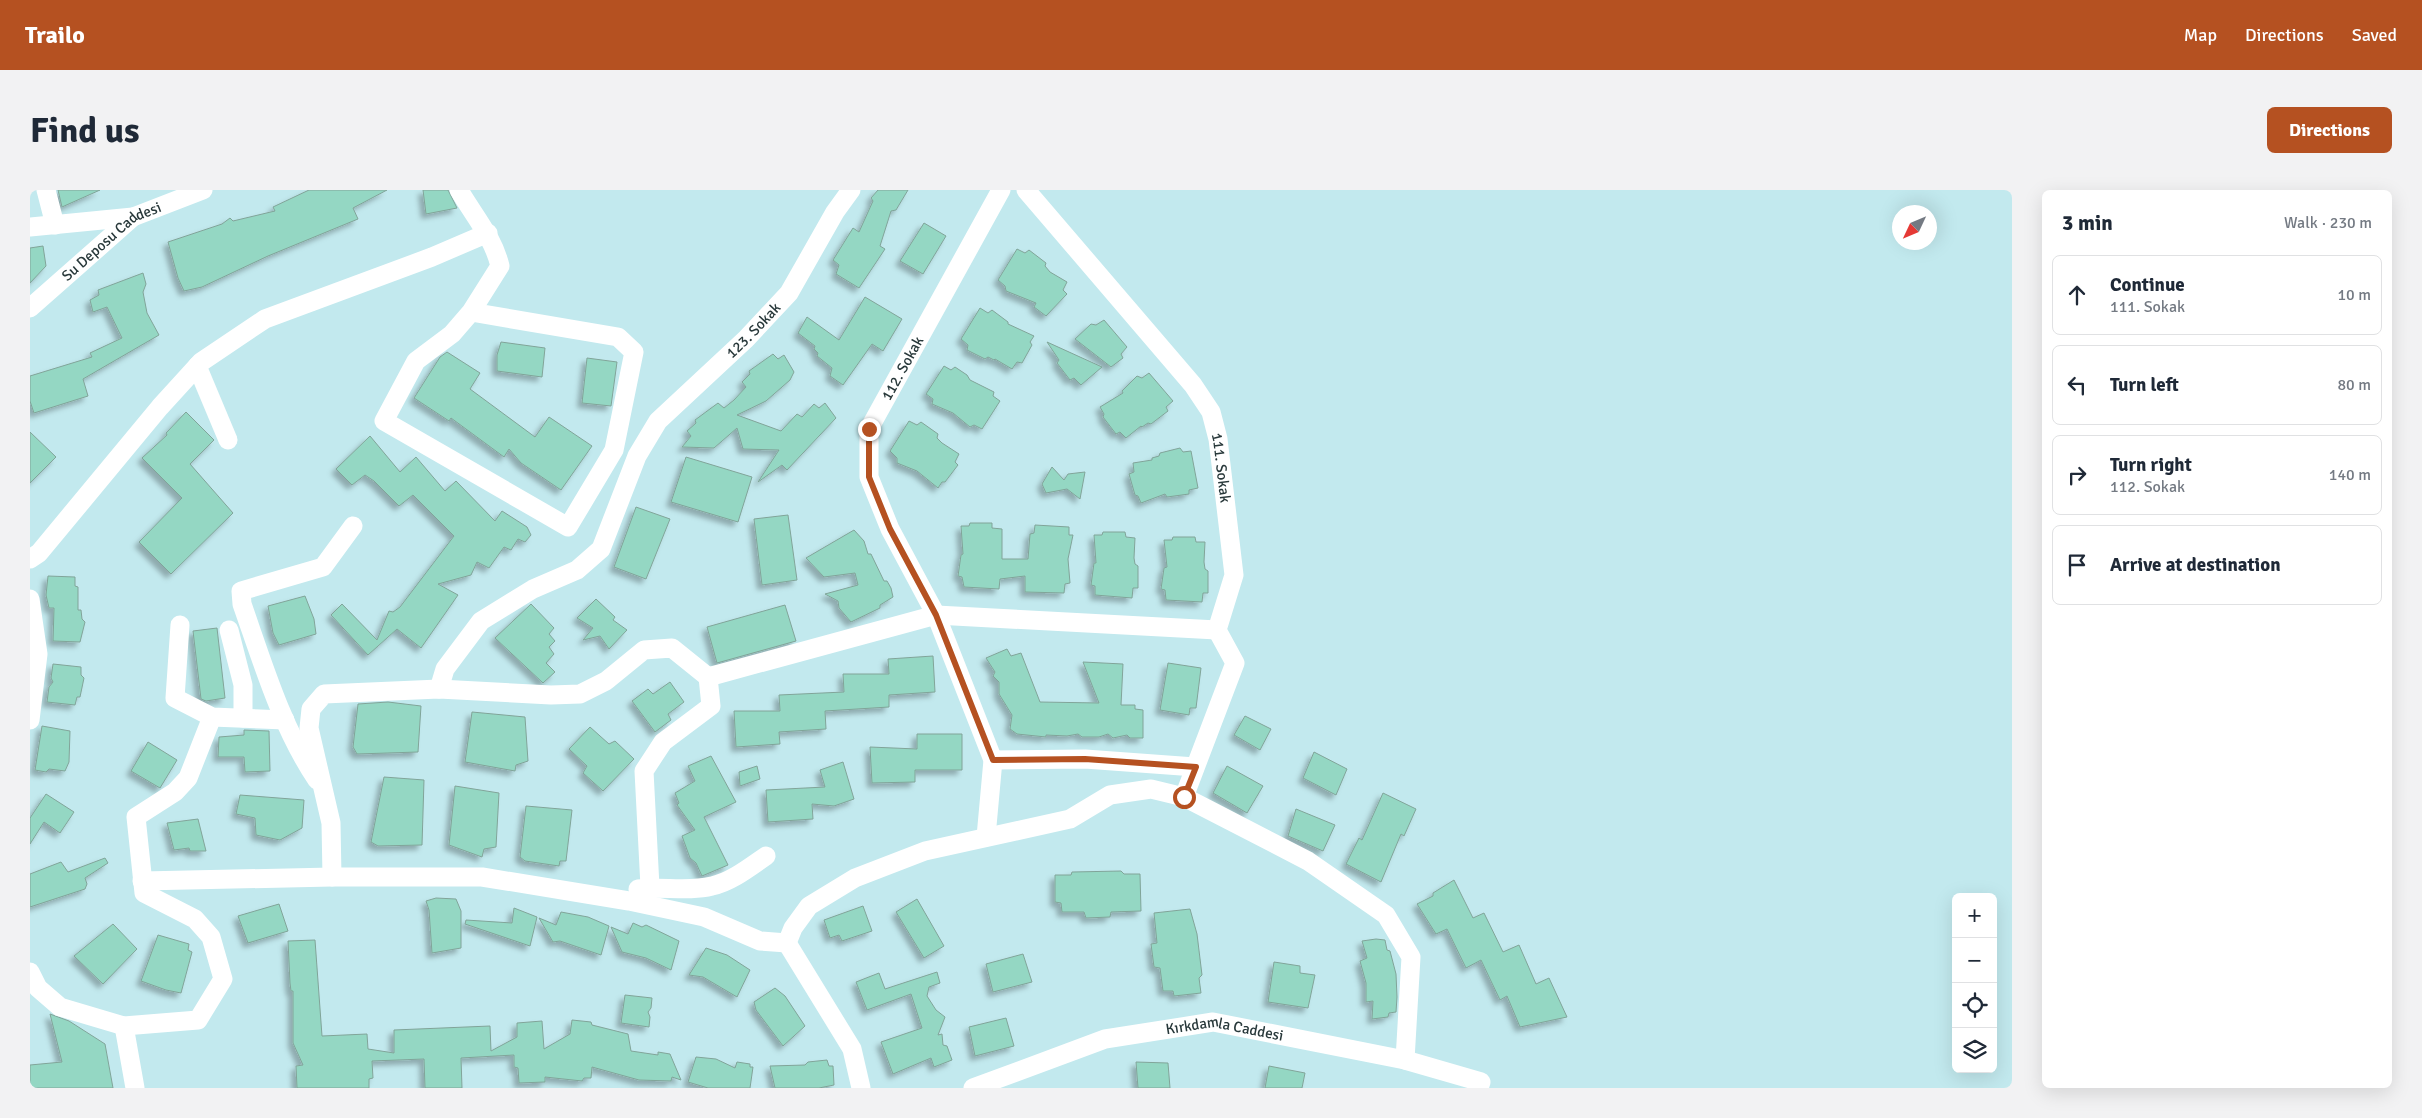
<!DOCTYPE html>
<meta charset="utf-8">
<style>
:root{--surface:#fff;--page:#f2f2f3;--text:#1f2937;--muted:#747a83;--line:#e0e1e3;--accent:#b55121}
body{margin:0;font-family:Signika,sans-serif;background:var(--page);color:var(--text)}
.controls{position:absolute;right:15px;bottom:15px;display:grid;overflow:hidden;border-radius:8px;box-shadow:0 5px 20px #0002}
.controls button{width:45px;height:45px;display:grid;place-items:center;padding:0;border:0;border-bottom:1px solid var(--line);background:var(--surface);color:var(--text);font:25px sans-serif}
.compass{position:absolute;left:1862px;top:15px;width:45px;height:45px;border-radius:50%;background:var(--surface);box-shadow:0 5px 20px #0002;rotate:226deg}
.stop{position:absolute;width:15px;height:15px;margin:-11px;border:4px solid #b55121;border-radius:50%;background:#fff}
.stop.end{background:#b55121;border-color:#fff;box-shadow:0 1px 5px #0008}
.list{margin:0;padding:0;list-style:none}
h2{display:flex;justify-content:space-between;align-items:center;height:65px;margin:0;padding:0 20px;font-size:21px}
h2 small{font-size:16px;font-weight:400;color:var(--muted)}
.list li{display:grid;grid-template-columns:32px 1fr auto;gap:15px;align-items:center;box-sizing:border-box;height:80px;margin:0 10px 10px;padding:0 10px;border:1px solid var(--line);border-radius:8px}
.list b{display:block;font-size:19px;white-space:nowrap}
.list p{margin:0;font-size:16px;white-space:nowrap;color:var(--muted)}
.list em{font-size:16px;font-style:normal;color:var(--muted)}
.icon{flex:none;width:28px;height:28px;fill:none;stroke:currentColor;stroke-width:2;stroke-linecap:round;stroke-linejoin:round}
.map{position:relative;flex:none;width:1982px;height:898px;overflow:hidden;border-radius:8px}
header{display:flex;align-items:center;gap:30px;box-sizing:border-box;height:70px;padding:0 25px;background:var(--accent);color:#fff}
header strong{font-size:24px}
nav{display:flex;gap:28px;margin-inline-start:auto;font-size:18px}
.intro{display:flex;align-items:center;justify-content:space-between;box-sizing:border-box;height:120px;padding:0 30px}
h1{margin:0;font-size:35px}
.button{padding:12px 22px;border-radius:8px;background:var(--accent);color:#fff;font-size:18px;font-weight:700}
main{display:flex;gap:30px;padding:0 30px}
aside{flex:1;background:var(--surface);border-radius:8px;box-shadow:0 5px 20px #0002}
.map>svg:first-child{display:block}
.building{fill:#94d7c3;stroke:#81a499;filter:url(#shadow)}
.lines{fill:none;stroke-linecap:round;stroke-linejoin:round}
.minor{stroke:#fff;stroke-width:19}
.route{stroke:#b55121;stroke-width:6}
.labels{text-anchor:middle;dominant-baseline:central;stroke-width:4.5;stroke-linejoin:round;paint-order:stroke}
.street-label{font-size:15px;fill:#28383a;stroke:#cff6fc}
</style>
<header>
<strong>Trailo</strong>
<nav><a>Map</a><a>Directions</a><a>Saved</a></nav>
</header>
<div class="intro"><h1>Find us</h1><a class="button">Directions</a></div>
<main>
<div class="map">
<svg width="1982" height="898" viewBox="0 0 1982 898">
<defs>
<filter id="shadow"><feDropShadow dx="-4.5" dy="4.5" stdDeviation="2.5" flood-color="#0004"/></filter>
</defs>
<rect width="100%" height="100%" fill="#c2e9ee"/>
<g class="building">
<path d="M 28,0 L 70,0 L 32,17 Z"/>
<path d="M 279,0 L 357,0 L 323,18 L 328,29 L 238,66 L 172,97 L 154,101 L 148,88 L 138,52 L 192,34 L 200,28 L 203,31 L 245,21 L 243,17 Z"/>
<path d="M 393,0 L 418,0 L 427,18 L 396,24 Z"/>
<path d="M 848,0 L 878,0 L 866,20 L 861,21 L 850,56 L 855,59 L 829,98 L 806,84 L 809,75 L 803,70 L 823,38 L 829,42 L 843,11 L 841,8 Z"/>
<path d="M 894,33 L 916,46 L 893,84 L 870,71 Z"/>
<path d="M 13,56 L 16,76 L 0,93 L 0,58 Z"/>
<path d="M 987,59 L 995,63 L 999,60 L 1016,73 L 1015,76 L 1020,82 L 1037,92 L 1033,100 L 1037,104 L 1016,126 L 1004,117 L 1006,113 L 976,101 L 975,96 L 968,90 Z"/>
<path d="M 113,83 L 116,94 L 113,102 L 117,123 L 129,145 L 53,189 L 58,206 L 4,223 L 0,211 L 0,186 L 62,167 L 60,163 L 92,148 L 77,117 L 63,122 L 60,110 L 69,105 L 68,100 Z"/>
<path d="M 835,107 L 872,129 L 853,161 L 842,154 L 813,195 L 800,186 L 802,178 L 787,166 L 788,163 L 784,159 L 785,156 L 768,143 L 777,127 L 809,150 Z"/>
<path d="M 950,118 L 958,123 L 962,120 L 978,132 L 978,134 L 1004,146 L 1000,152 L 1002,155 L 992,173 L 987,172 L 982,179 L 965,169 L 964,170 L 958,167 L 955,169 L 937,160 L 938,155 L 931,149 Z"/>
<path d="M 1074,130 L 1097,157 L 1091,164 L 1093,168 L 1081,177 L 1045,149 L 1061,134 L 1066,135 Z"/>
<path d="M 471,152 L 515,158 L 512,187 L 467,181 L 467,165 Z"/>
<path d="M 1017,152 L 1072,177 L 1051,195 L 1044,188 L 1040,190 L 1027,173 L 1029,170 Z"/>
<path d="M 417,162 L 450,183 L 440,199 L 505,247 L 519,227 L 562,256 L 531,300 L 491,273 L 479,259 L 474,267 L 421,228 L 419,231 L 384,208 L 410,167 Z"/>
<path d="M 743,164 L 748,169 L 754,165 L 764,182 L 760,190 L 736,211 L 707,225 L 751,241 L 767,224 L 772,227 L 784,214 L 789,218 L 795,213 L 806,228 L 757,280 L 752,275 L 728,292 L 749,260 L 713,259 L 707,238 L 684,258 L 652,257 L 661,246 L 657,241 L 666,233 L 665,230 L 688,213 L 694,218 L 704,210 L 716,197 L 712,192 L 720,184 L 719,181 Z"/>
<path d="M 557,168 L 587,172 L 581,216 L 552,213 Z"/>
<path d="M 914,176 L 921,180 L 925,177 L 937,185 L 940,190 L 964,202 L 963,206 L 970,211 L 952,239 L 944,235 L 940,237 L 923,223 L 902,214 L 903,209 L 896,204 Z"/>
<path d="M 1119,183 L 1143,211 L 1136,217 L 1138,221 L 1121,234 L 1118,233 L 1112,237 L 1111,236 L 1096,248 L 1090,242 L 1086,244 L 1073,227 L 1074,224 L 1070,217 L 1093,203 L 1092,201 L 1107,186 L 1112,188 Z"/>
<path d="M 156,222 L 184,250 L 160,274 L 203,323 L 141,384 L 109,352 L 152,308 L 112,268 L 137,245 L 136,243 Z"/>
<path d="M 879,231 L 887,235 L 891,232 L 908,244 L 907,248 L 912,253 L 929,264 L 925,272 L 928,275 L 915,292 L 912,292 L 908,298 L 887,281 L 867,273 L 867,268 L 860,261 Z"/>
<path d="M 0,242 L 26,267 L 0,293 Z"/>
<path d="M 340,246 L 370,282 L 386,267 L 415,301 L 426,291 L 465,331 L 472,321 L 497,337 L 501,345 L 495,352 L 488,349 L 481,360 L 474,357 L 459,378 L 447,372 L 441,385 L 408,394 L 428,405 L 391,458 L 367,439 L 338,465 L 301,425 L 312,414 L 347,450 L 359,421 L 363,422 L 370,417 L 424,346 L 383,305 L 369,316 L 344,291 L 335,285 L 322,295 L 306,279 Z"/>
<path d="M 1150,258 L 1153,262 L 1161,261 L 1168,298 L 1159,300 L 1159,304 L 1137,307 L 1135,304 L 1111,313 L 1108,306 L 1105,305 L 1099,284 L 1104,282 L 1103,273 L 1122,270 L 1122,268 L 1129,266 L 1130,263 Z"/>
<path d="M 656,267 L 722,287 L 708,332 L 641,312 Z"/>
<path d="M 1022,277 L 1034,290 L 1038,284 L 1055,282 L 1050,309 L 1037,299 L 1016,303 L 1012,294 Z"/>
<path d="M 606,317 L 640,329 L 616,389 L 584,377 Z"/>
<path d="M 758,325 L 767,390 L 732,395 L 724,329 Z"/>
<path d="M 940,333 L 962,333 L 962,338 L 972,339 L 972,369 L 998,369 L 1000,344 L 1004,343 L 1005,335 L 1039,337 L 1039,345 L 1043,345 L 1038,369 L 1040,393 L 1035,394 L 1034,403 L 995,402 L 995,386 L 970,389 L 969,399 L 934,397 L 932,387 L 928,386 L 931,365 L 933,364 L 931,336 L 939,336 Z"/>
<path d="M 824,340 L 834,351 L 838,364 L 841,364 L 854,391 L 857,391 L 861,398 L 863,407 L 850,415 L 850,418 L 821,432 L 809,418 L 808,411 L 795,404 L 828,395 L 825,383 L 794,387 L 776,368 Z"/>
<path d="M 1073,342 L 1095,342 L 1096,347 L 1105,348 L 1104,368 L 1105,374 L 1108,376 L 1108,398 L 1103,398 L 1102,408 L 1065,405 L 1065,396 L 1061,395 L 1064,373 L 1066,373 L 1064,345 L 1072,345 Z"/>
<path d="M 1143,347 L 1165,347 L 1166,352 L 1175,352 L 1174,372 L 1175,379 L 1178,381 L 1178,403 L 1173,403 L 1172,412 L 1136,410 L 1135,400 L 1131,399 L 1134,378 L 1137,377 L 1134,350 L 1142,350 Z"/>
<path d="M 18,386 L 45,387 L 45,396 L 48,397 L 48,420 L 51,420 L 52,429 L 55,432 L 50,452 L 23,451 L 24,418 L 19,418 L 16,405 Z"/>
<path d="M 275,406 L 284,429 L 286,444 L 249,455 L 243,443 L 238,416 Z"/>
<path d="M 566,409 L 585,427 L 583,430 L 597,440 L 579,459 L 570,446 L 553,450 L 563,438 L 547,428 Z"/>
<path d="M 501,414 L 524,438 L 519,444 L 525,451 L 519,457 L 524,464 L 516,473 L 525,482 L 513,493 L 465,448 Z"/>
<path d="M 755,415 L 766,451 L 687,473 L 677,437 Z"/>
<path d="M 187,438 L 195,508 L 176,511 L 171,509 L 163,441 Z"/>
<path d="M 977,459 L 981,466 L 991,463 L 1010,512 L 1069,513 L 1053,472 L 1093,474 L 1091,515 L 1105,515 L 1105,519 L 1113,520 L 1113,548 L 1100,548 L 1097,545 L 1083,548 L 1078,544 L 1069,547 L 1052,547 L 1048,544 L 1037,546 L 1016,545 L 1016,547 L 987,544 L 980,539 L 982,525 L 969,504 L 969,492 L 963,486 L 965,482 L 956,468 Z"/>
<path d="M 903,466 L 905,502 L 859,505 L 859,517 L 795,521 L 796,539 L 749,542 L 750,554 L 706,557 L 704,521 L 750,521 L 749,505 L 814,502 L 813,484 L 859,484 L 858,469 Z"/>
<path d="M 1138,473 L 1171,478 L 1166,518 L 1160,518 L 1159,525 L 1130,520 Z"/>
<path d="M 23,474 L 51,477 L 51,485 L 54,488 L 50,507 L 47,507 L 45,515 L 17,512 L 19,497 L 23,492 L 21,488 Z"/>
<path d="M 640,492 L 654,512 L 638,524 L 641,530 L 625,542 L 602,511 L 618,499 L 623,504 Z"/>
<path d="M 358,512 L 391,516 L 388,562 L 327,564 L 323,557 L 328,514 Z"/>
<path d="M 442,522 L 495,527 L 498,571 L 486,575 L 485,581 L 435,572 Z"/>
<path d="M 1215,526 L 1241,539 L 1230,560 L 1204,545 Z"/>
<path d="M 12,536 L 40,541 L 39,572 L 35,581 L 19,579 L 16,582 L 5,580 Z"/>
<path d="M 560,537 L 579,554 L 585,551 L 604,569 L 573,601 L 553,583 L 557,576 L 539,559 Z"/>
<path d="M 214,540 L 239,541 L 240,581 L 215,582 L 214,567 L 188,567 L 189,547 L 214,545 Z"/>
<path d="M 887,544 L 932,544 L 932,580 L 885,580 L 885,592 L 842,593 L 840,557 L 887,559 Z"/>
<path d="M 118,552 L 147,570 L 130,598 L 101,581 Z"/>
<path d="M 1284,562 L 1317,579 L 1306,605 L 1273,588 Z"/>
<path d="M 681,566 L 706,612 L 674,627 L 698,675 L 672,686 L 666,673 L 660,668 L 652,646 L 665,640 L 647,615 L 649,613 L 645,603 L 665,591 L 658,576 Z"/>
<path d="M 813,572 L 824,609 L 804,616 L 782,614 L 783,629 L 738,632 L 736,600 L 795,597 L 790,580 Z"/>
<path d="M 727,576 L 730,589 L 710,596 L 709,582 Z"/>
<path d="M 1197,576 L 1233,596 L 1217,623 L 1183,603 Z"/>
<path d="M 354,587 L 394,590 L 392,655 L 348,656 L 341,652 Z"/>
<path d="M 425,596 L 469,603 L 466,657 L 454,659 L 452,667 L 419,655 Z"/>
<path d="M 1353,603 L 1386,619 L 1374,646 L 1371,644 L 1351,692 L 1316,674 L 1329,648 L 1332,650 Z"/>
<path d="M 16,604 L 44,622 L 30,643 L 14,632 L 0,654 L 0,628 Z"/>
<path d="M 210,605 L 274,610 L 272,638 L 250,650 L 226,645 L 225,628 L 206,624 Z"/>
<path d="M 496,616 L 542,620 L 536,671 L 530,671 L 529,676 L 495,671 L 490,667 Z"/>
<path d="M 1266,619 L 1305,635 L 1293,661 L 1258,646 Z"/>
<path d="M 168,629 L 176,661 L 160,661 L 159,658 L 144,660 L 137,633 Z"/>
<path d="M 75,668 L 78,673 L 55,688 L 57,694 L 55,699 L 0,717 L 0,684 L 31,672 L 38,682 Z"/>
<path d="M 1091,681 L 1094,684 L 1110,684 L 1111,721 L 1081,722 L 1080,727 L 1056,728 L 1054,722 L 1032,722 L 1031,713 L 1025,712 L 1025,685 L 1041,685 L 1042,682 Z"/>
<path d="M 1424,690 L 1443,728 L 1454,723 L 1473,762 L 1489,755 L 1506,794 L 1519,788 L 1537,827 L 1490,837 L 1477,806 L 1470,810 L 1451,770 L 1436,778 L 1417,739 L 1406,744 L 1387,714 L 1403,706 L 1403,703 Z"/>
<path d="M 406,708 L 426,709 L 431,721 L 431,758 L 402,763 L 399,720 L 396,711 Z"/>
<path d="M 887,709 L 914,756 L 894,768 L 866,722 Z"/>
<path d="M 249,714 L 258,741 L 218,753 L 208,726 Z"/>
<path d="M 833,716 L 842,741 L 812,751 L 809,745 L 800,748 L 794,730 Z"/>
<path d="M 484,718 L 507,727 L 500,756 L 435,734 L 436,730 L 482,733 Z"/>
<path d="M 1160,719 L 1167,744 L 1172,785 L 1169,788 L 1171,803 L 1144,806 L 1143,801 L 1133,801 L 1130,778 L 1124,777 L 1121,754 L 1127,753 L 1124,723 Z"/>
<path d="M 531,722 L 558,727 L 579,736 L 571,765 L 530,751 L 523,752 L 509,728 L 526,735 Z"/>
<path d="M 603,733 L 612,737 L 616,735 L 649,751 L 641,780 L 616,768 L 592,762 L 581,737 L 598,744 Z"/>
<path d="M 83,734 L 107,759 L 73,794 L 44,766 Z"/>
<path d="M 128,745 L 159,754 L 158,760 L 162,762 L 151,803 L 136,800 L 111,791 Z"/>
<path d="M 1346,749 L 1355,750 L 1357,760 L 1360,761 L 1366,784 L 1367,807 L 1366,822 L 1359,823 L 1358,827 L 1342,829 L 1343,811 L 1336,812 L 1336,793 L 1330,771 L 1337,768 L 1332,751 Z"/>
<path d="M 285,750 L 292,846 L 337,844 L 338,859 L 364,863 L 364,840 L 460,836 L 461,861 L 487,847 L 487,833 L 512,831 L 514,859 L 540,844 L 542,830 L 561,832 L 562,835 L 598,844 L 601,861 L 628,865 L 628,862 L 640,864 L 651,890 L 642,887 L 641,891 L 609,890 L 562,877 L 561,888 L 554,888 L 552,891 L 515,887 L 515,892 L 489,893 L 488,878 L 484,877 L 484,865 L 431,868 L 432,898 L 395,898 L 394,869 L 342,871 L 343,888 L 339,889 L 339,898 L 267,898 L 266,876 L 273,875 L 263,853 L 263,801 L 261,801 L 260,793 L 258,751 Z"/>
<path d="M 676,758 L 697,765 L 720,780 L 707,807 L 673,787 L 659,785 Z"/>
<path d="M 993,764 L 1002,792 L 963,802 L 956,774 Z"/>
<path d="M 1244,772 L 1270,776 L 1270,783 L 1285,785 L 1278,818 L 1238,812 Z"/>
<path d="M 907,782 L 910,793 L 899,797 L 897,806 L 906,820 L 915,827 L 908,845 L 912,844 L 913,855 L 917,856 L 922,870 L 904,877 L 901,868 L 863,884 L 851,852 L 892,838 L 881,804 L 837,820 L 826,792 L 849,783 L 855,799 Z"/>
<path d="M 745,798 L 755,806 L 775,836 L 753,856 L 726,820 L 724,812 Z"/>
<path d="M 595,805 L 622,808 L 621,818 L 618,822 L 620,827 L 619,837 L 591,833 Z"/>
<path d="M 20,824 L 39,831 L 75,854 L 83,898 L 0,898 L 0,875 L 32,872 Z"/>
<path d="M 976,828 L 984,856 L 945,866 L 939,837 Z"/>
<path d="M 666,867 L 686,869 L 705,878 L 707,872 L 720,874 L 720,877 L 723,877 L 720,898 L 678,898 L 658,892 Z"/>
<path d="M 797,870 L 799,876 L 803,876 L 804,895 L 789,898 L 745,898 L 740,876 L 775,875 L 778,872 Z"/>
<path d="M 1106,872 L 1138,873 L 1140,898 L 1108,898 Z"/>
<path d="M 1239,876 L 1275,883 L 1272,898 L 1235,898 Z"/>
</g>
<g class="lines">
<g class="minor">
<path d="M 16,0 L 25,35"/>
<path d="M 429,0 C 444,26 463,47 470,76 L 441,122 L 422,144 L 386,171 L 354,231 L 538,337 L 584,260 L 604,162 L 588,147 L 441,122"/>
<path id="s1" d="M 996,0 L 1163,195 L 1181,222 L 1188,249 L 1204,385 L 1187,440 L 1205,473 L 1154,607"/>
<path d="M 0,37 L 103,27"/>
<path id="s2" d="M 0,118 L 103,27 L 173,0"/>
<path d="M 167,176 L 198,250"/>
<path d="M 0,369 L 9,363 L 130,217 L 171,172 L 235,129 L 402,67 L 458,43"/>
<path d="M 0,409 L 8,464 L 0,530"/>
<path d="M 150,435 L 145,508 L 182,527 L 255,530"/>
<path d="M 199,440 L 213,495 L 213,528"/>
<path d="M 678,487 L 906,425 L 1187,440"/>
<path id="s3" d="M 409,499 L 415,479 L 451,431 L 503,399 L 547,380 L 571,359 L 607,266 L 628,231 L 716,149 L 759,103 L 805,22 L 821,0"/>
<path d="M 963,570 L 1055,569 L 1165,577"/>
<path d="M 287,590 C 252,538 233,474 212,414 L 211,401 L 293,377 L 323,336"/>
<path id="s4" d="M 956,647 L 963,570 L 906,425 L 860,339 L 839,287 L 839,239 L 971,0"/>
<path d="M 302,687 L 301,633 L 279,538 L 281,519 L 294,504 L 409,499 L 521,505 L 550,504 L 576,491 L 614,460 L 642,458 L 678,487 L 681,516 L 633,552 L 614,581 L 620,697"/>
<path d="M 112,691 L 302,687 L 452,687 L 599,711 L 674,727 L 730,751 L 757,753"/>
<path d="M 608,699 C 632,696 658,702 682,696 C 701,692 720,677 736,666"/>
<path d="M 757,753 L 763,738 L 779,716 L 825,688 L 895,661 L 1040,629 L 1080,605 L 1121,599 L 1154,607 L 1278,671 L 1356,725 L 1381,767 L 1375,870"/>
<path d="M 757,753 L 822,859 L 831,898"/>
<path d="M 0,782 L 8,798 L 30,817 L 94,836 L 168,830 L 193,789 L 181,747 L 165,729 L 114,703 L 106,627 L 145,602 L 158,588 L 182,527"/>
<path d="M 94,836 L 105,898"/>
<path id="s5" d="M 943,898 L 1075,849 L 1183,832 L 1375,870 L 1451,892 L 1449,898"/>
</g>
</g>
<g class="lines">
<path class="route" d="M 839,239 L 839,287 L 860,339 L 906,425 L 963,570 L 1055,569 L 1166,577 L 1154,607"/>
</g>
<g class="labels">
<g class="street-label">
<text stroke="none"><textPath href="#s2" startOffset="106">Su Deposu Caddesi</textPath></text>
<text stroke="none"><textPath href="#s3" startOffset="494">123. Sokak</textPath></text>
<text stroke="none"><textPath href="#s4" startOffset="504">112. Sokak</textPath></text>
<text stroke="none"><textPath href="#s1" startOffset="346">111. Sokak</textPath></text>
<text stroke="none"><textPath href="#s5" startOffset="262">Kırkdamla Caddesi</textPath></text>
</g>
</g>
</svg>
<div class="controls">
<button>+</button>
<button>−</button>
<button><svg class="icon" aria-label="locate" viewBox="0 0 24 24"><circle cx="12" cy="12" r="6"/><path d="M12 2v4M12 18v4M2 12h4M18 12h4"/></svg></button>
<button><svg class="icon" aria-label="layers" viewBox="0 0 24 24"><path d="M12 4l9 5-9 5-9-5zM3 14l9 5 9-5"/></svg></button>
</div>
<svg class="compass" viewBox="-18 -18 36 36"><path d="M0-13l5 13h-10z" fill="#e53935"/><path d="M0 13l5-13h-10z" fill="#747a83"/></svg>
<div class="stop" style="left:1154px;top:607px"></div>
<div class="stop end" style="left:839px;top:239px"></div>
</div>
<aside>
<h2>3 min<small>Walk · 230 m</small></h2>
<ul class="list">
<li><svg class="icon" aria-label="ahead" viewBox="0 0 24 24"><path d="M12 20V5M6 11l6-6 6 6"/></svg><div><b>Continue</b><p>111. Sokak</p></div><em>10 m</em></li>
<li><svg class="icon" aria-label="left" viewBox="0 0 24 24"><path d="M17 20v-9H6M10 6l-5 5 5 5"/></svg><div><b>Turn left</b></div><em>80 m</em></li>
<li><svg class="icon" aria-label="right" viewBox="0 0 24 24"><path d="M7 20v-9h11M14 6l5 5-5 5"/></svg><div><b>Turn right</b><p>112. Sokak</p></div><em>140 m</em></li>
<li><svg class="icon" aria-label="arrive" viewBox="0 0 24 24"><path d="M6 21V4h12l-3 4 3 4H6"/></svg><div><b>Arrive at destination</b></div></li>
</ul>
</aside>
</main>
